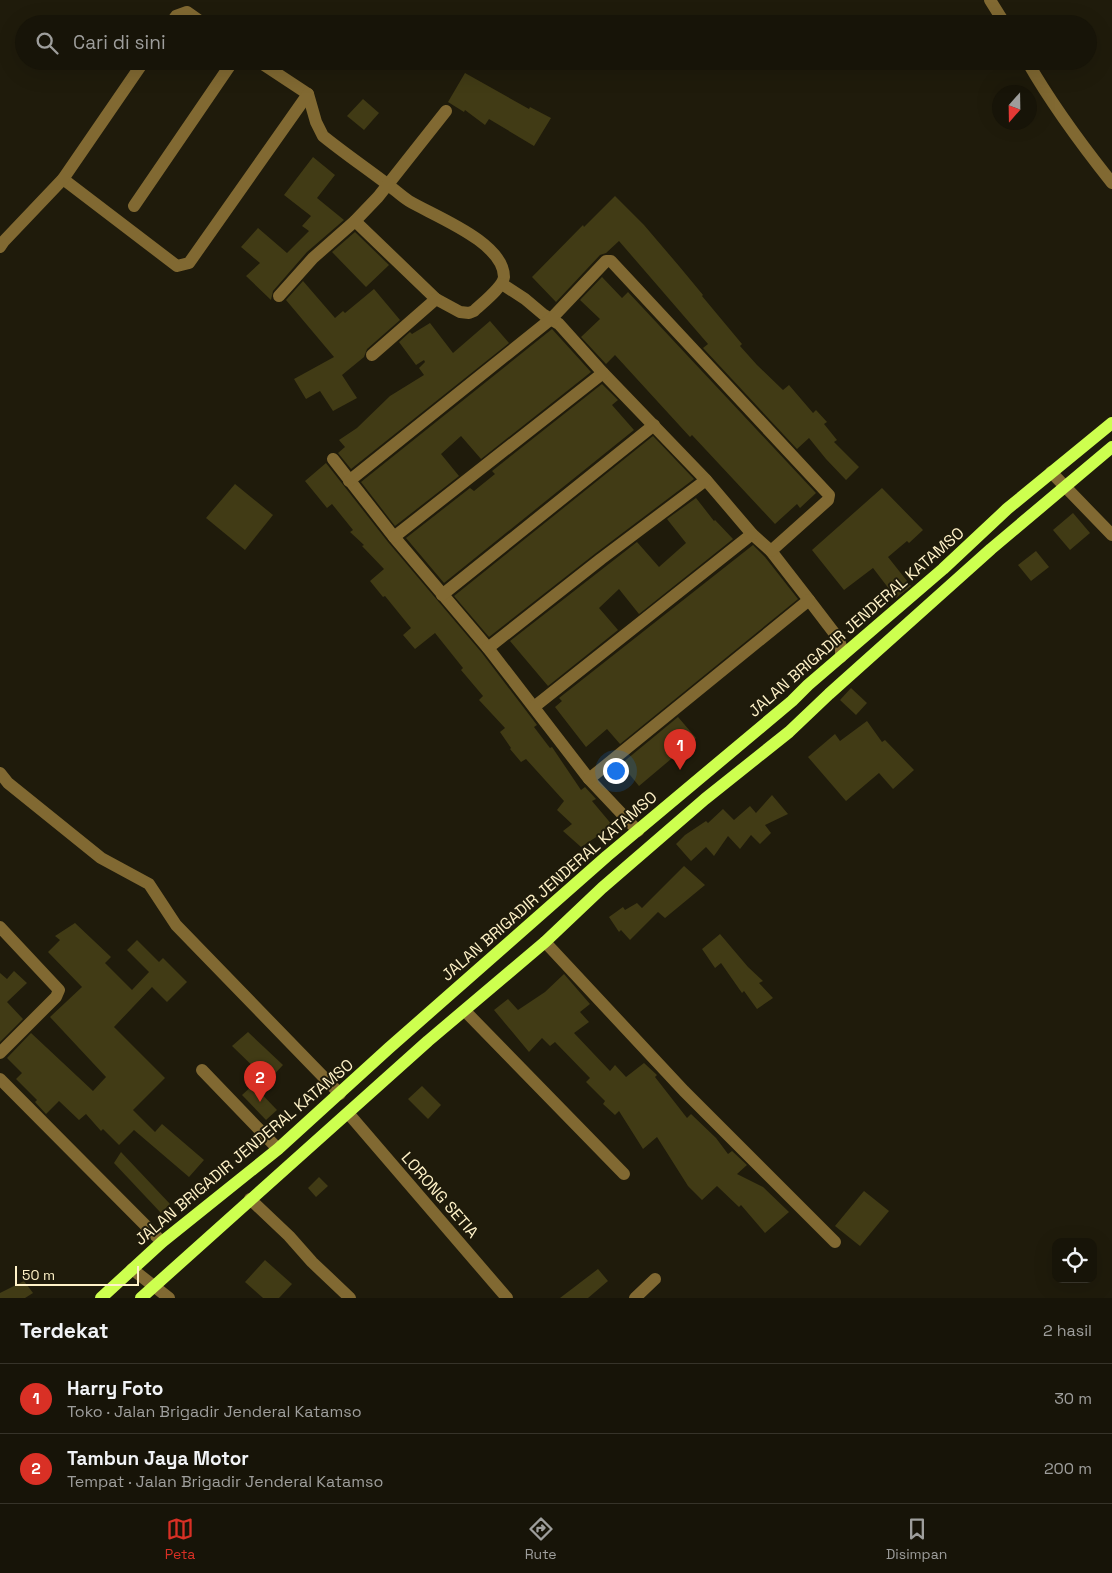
<!DOCTYPE html>
<html lang="id">
<meta charset="utf-8">
<style>
:root{--surface:#171408;--page:#201d12;--text:#f1f3f6;--muted:#9e9e9c;--line:#363329;--accent:#d93025}
body{margin:0;font-family:"Space Grotesk",sans-serif;background:var(--page);color:var(--text)}
.controls{position:absolute;right:15px;bottom:15px;display:grid;overflow:hidden;border-radius:10px;box-shadow:0 5px 20px #0002}
.controls button{width:45px;height:45px;display:grid;place-items:center;padding:0;border:0;border-bottom:1px solid var(--line);background:var(--surface);color:var(--text);font:25px sans-serif}
.compass{position:absolute;left:992px;top:85px;width:45px;height:45px;border-radius:50%;background:var(--surface);box-shadow:0 5px 20px #0002;rotate:200deg}
.scale{position:absolute;left:15px;bottom:12px;width:124px;box-sizing:border-box;padding-left:5px;border:2px solid #fff2c8;border-top:0;font-size:14px;line-height:18px;white-space:nowrap;color:#fff2c8;-webkit-text-stroke:4px #1f1b0b;paint-order:stroke}
.you{position:absolute;left:615px;top:770px;width:18px;height:18px;margin:-12px;border:4px solid #fff;border-radius:50%;background:#1a73e8;box-shadow:0 0 0 8px #1a73e833}
.badge{display:grid;place-items:center;width:32px;height:32px;border-radius:50%;background:var(--accent);color:#fff;font-size:16px;font-weight:700}
.pin{position:absolute;translate:-50% -41px;filter:drop-shadow(0 1px 2px #0008)}
.pin::after{content:'';position:absolute;top:26px;width:18px;height:15px;background:inherit;clip-path:polygon(0 0,100% 0,50% 100%)}
.list{margin:0;padding:0;list-style:none}
h2{display:flex;justify-content:space-between;align-items:center;height:65px;margin:0;padding:0 20px;font-size:21px}
h2 small{font-size:16px;font-weight:400;color:var(--muted)}
.list li{display:grid;grid-template-columns:32px 1fr auto;gap:15px;align-items:center;box-sizing:border-box;height:70px;padding:0 20px;border-top:1px solid var(--line)}
.list b{display:block;font-size:19px;white-space:nowrap}
.list p{margin:0;font-size:16px;white-space:nowrap;color:var(--muted)}
.list em{font-size:16px;font-style:normal;color:var(--muted)}
.icon{flex:none;width:28px;height:28px;fill:none;stroke:currentColor;stroke-width:2;stroke-linecap:round;stroke-linejoin:round}
.map{position:relative;flex:none;width:1112px;height:1298px;overflow:hidden}
.search{position:absolute;background:var(--surface);box-shadow:0 5px 20px #0002;left:15px;right:15px;top:15px;height:55px;display:flex;align-items:center;gap:12px;box-sizing:border-box;padding:0 18px;border-radius:28px;color:var(--muted);font-size:19px}
.sheet{height:205px;background:var(--surface)}
nav{display:flex;justify-content:space-around;align-items:center;box-sizing:border-box;height:70px;border-top:1px solid var(--line);background:var(--surface);font-size:14px;color:var(--muted)}
nav a{display:grid;justify-items:center;gap:2px}
nav .on{color:var(--accent)}
.map>svg:first-child{display:block}
.building{fill:#413b15}
.lines{fill:none;stroke-linecap:round;stroke-linejoin:round}
.minor{stroke:#816932;stroke-width:12}
.major{stroke:#cdff4f;stroke-width:12}
.labels{text-anchor:middle;dominant-baseline:central;stroke-width:4;stroke-linejoin:round;paint-order:stroke}
.street-label{font-size:16px;fill:#fff2c8;stroke:#1f1b0b}
</style>
<div class="map">
<svg width="1112" height="1298" viewBox="0 0 1112 1298">
<rect width="100%" height="100%" fill="#1f1b0b"/>
<g class="building">
<path d="M 465,73 L 529,109 L 530,107 L 551,118 L 534,146 L 489,119 L 485,125 L 465,110 L 464,112 L 448,102 Z"/>
<path d="M 363,99 L 379,113 L 364,130 L 347,116 Z"/>
<path d="M 313,157 L 335,175 L 317,198 L 344,220 L 307,252 L 273,291 L 271,300 L 246,276 L 260,263 L 241,247 L 258,228 L 287,253 L 309,231 L 302,226 L 311,216 L 284,195 Z"/>
<path d="M 615,196 L 644,225 L 679,266 L 703,295 L 702,296 L 742,344 L 740,346 L 757,365 L 783,390 L 789,385 L 813,413 L 816,410 L 827,422 L 824,424 L 837,440 L 834,442 L 859,467 L 846,480 L 826,459 L 809,438 L 797,449 L 703,348 L 708,344 L 619,241 L 606,253 L 600,255 L 556,302 L 532,277 L 583,225 L 584,227 Z"/>
<path d="M 355,232 L 389,265 L 366,287 L 332,252 Z"/>
<path d="M 602,277 L 622,298 L 628,292 L 816,493 L 800,508 L 797,504 L 775,524 L 692,435 L 690,437 L 615,355 L 606,364 L 581,337 L 600,319 L 580,300 Z"/>
<path d="M 303,281 L 335,318 L 343,311 L 345,313 L 374,289 L 400,320 L 367,349 L 364,357 L 342,375 L 357,398 L 333,411 L 320,391 L 306,399 L 294,379 L 334,357 L 286,300 Z"/>
<path d="M 490,321 L 509,343 L 351,469 L 338,453 L 345,447 L 339,440 L 357,428 L 390,396 L 424,375 L 419,368 L 425,362 L 424,360 L 416,365 L 399,342 L 410,332 L 412,334 L 430,323 L 453,353 Z"/>
<path d="M 552,329 L 591,372 L 481,459 L 461,436 L 441,454 L 459,476 L 395,526 L 361,482 Z"/>
<path d="M 602,384 L 618,400 L 612,405 L 634,430 L 444,583 L 406,538 L 470,488 L 474,491 L 495,474 L 492,471 Z"/>
<path d="M 653,436 L 694,479 L 596,553 L 489,637 L 454,596 Z"/>
<path d="M 326,463 L 388,542 L 482,653 L 537,725 L 534,727 L 550,748 L 552,747 L 581,790 L 585,787 L 596,799 L 592,801 L 613,826 L 581,847 L 563,831 L 572,824 L 557,810 L 564,801 L 526,759 L 521,762 L 510,749 L 511,748 L 500,732 L 505,728 L 479,700 L 483,696 L 461,670 L 463,668 L 435,633 L 415,649 L 403,635 L 411,628 L 385,596 L 383,597 L 370,581 L 384,569 L 362,546 L 364,545 L 350,532 L 353,530 L 332,504 L 327,508 L 305,481 Z"/>
<path d="M 235,484 L 273,515 L 245,550 L 206,518 Z"/>
<path d="M 882,488 L 923,530 L 909,543 L 907,541 L 888,557 L 911,586 L 896,598 L 873,568 L 844,590 L 812,550 Z"/>
<path d="M 696,498 L 714,521 L 715,520 L 733,539 L 639,614 L 619,589 L 599,608 L 618,630 L 548,686 L 510,641 L 637,542 L 659,567 L 686,543 L 667,519 Z"/>
<path d="M 1073,513 L 1090,533 L 1070,550 L 1053,530 Z"/>
<path d="M 753,545 L 765,557 L 798,599 L 620,744 L 607,729 L 586,747 L 555,707 L 562,701 L 559,698 Z"/>
<path d="M 1036,551 L 1049,567 L 1031,581 L 1018,565 Z"/>
<path d="M 851,688 L 867,703 L 856,715 L 840,700 Z"/>
<path d="M 678,717 L 696,738 L 639,786 L 621,764 Z"/>
<path d="M 867,721 L 882,742 L 885,740 L 914,770 L 893,789 L 879,773 L 846,801 L 808,757 L 835,734 L 840,741 Z"/>
<path d="M 772,795 L 788,814 L 765,825 L 771,833 L 760,844 L 751,835 L 740,849 L 728,836 L 714,856 L 706,847 L 691,861 L 676,844 L 685,835 L 706,821 L 708,823 L 723,809 L 734,820 L 750,806 L 756,813 Z"/>
<path d="M 684,866 L 705,885 L 665,918 L 658,912 L 630,940 L 621,930 L 619,932 L 609,917 L 623,907 L 625,910 L 637,903 L 642,908 Z"/>
<path d="M 75,923 L 111,957 L 105,963 L 132,990 L 149,972 L 127,950 L 137,940 L 159,962 L 163,958 L 187,982 L 167,1002 L 152,987 L 114,1027 L 165,1078 L 133,1110 L 155,1132 L 162,1124 L 204,1160 L 189,1177 L 134,1130 L 119,1145 L 103,1129 L 101,1131 L 86,1114 L 79,1120 L 59,1101 L 46,1114 L 35,1102 L 37,1100 L 16,1079 L 22,1073 L 7,1058 L 31,1033 L 93,1091 L 106,1077 L 50,1017 L 82,987 L 48,952 L 60,940 L 55,936 Z"/>
<path d="M 720,934 L 748,967 L 763,981 L 759,983 L 773,998 L 757,1009 L 744,991 L 742,993 L 721,963 L 715,968 L 702,949 Z"/>
<path d="M 14,971 L 27,983 L 7,1002 L 23,1019 L 0,1042 L 0,973 L 7,979 Z"/>
<path d="M 564,974 L 590,1004 L 580,1012 L 589,1022 L 574,1033 L 610,1071 L 615,1065 L 626,1077 L 644,1063 L 657,1075 L 655,1077 L 687,1118 L 691,1114 L 716,1138 L 728,1154 L 732,1151 L 747,1165 L 737,1174 L 763,1187 L 789,1212 L 765,1233 L 741,1205 L 739,1207 L 717,1186 L 702,1200 L 688,1186 L 657,1137 L 643,1149 L 619,1111 L 615,1115 L 603,1104 L 605,1101 L 586,1082 L 590,1078 L 555,1042 L 550,1046 L 542,1038 L 529,1052 L 494,1010 L 508,999 L 518,1010 L 545,992 Z"/>
<path d="M 248,1032 L 283,1065 L 268,1081 L 232,1046 Z"/>
<path d="M 253,1085 L 277,1110 L 266,1120 L 242,1095 Z"/>
<path d="M 422,1086 L 441,1105 L 428,1119 L 408,1099 Z"/>
<path d="M 121,1152 L 170,1204 L 161,1213 L 114,1163 Z"/>
<path d="M 319,1177 L 328,1186 L 316,1197 L 308,1188 Z"/>
<path d="M 864,1191 L 889,1211 L 860,1246 L 835,1226 Z"/>
<path d="M 265,1260 L 292,1284 L 279,1298 L 263,1298 L 245,1282 Z"/>
<path d="M 598,1269 L 608,1281 L 588,1298 L 560,1298 Z"/>
<path d="M 24,1281 L 33,1293 L 25,1298 L 0,1298 L 0,1293 Z"/>
</g>
<g class="lines">
<g class="minor">
<path d="M 990,0 L 1005,24"/>
<path d="M 170,24 L 176,16 L 187,12 L 204,24"/>
<path d="M 258,61 L 308,94 L 316,122 L 323,136 C 344,153 366,168 387,184 C 394,189 401,196 409,201 C 434,216 504,242 504,277 C 503,287 481,304 474,311 L 469,313 L 460,312 L 436,299 L 355,221"/>
<path d="M 1027,61 C 1052,105 1081,144 1112,183"/>
<path d="M 63,179 L 177,266 L 189,263 L 308,94"/>
<path d="M 134,206 L 233,61"/>
<path d="M 0,247 L 4,241 L 63,179 L 144,61"/>
<path d="M 502,284 L 525,299 L 544,315 L 559,324 L 603,373 L 706,480 L 752,534 L 771,551 L 809,600 L 838,638 L 841,646 L 841,657"/>
<path d="M 279,296 L 313,258 L 355,221 L 378,197 L 446,111"/>
<path d="M 372,355 L 436,299"/>
<path d="M 333,459 L 394,537 L 488,648 L 589,779 L 638,831"/>
<path d="M 1051,472 L 1112,535"/>
<path d="M 349,481 L 551,319 L 606,261 L 611,261 L 829,495 L 828,500 L 771,551"/>
<path d="M 394,537 L 603,373"/>
<path d="M 442,595 L 654,425"/>
<path d="M 488,648 L 601,559 L 706,480"/>
<path d="M 534,707 L 752,534"/>
<path d="M 0,773 L 8,783 L 101,858 L 149,884 L 176,925 L 340,1094"/>
<path d="M 589,779 L 809,600"/>
<path d="M 0,927 L 59,990 L 56,997 L 0,1053"/>
<path d="M 545,942 L 684,1091 L 835,1242"/>
<path d="M 465,1011 L 624,1174"/>
<path d="M 202,1070 L 278,1149"/>
<path d="M 0,1079 L 162,1242"/>
<path d="M 348,1113 L 507,1298"/>
<path d="M 250,1199 L 289,1236 L 312,1262 L 350,1298"/>
<path d="M 132,1269 L 169,1298"/>
<path d="M 635,1298 L 655,1279"/>
</g>
<g class="major">
<path d="M 101,1298 L 162,1242 L 278,1149 L 389,1048 L 607,856 L 792,701 L 808,685 L 943,569 L 1007,509 L 1112,423"/>
<path d="M 141,1298 L 428,1041 L 545,942 L 602,888 L 705,799 L 789,732 L 829,694 L 991,549 L 1112,447"/>
</g>
</g>
<g class="labels">
<g class="street-label">
<text transform="translate(856 622) rotate(-41)">JALAN BRIGADIR JENDERAL KATAMSO</text>
<text transform="translate(549 886) rotate(-41)">JALAN BRIGADIR JENDERAL KATAMSO</text>
<text transform="translate(244 1152) rotate(-40)">JALAN BRIGADIR JENDERAL KATAMSO</text>
<text transform="translate(440 1195) rotate(49)">LORONG SETIA</text>
</g>
</g>
</svg>
<div class="controls">
<button><svg class="icon" aria-label="locate" viewBox="0 0 24 24"><circle cx="12" cy="12" r="6"/><path d="M12 2v4M12 18v4M2 12h4M18 12h4"/></svg></button>
</div>
<svg class="compass" viewBox="-18 -18 36 36"><path d="M0-13l5 13h-10z" fill="#e53935"/><path d="M0 13l5-13h-10z" fill="#9e9e9c"/></svg>
<div class="scale">50 m</div>
<div class="you"></div>
<div class="pin badge" style="left:680px;top:770px">1</div>
<div class="pin badge" style="left:260px;top:1102px">2</div>
<div class="search"><svg class="icon" aria-label="search" viewBox="0 0 24 24"><circle cx="10" cy="10" r="6"/><path d="M15 15l6 6"/></svg>Cari di sini</div>
</div>
<section class="sheet">
<h2>Terdekat<small>2 hasil</small></h2>
<ul class="list">
<li><span class="badge">1</span><div><b>Harry Foto</b><p>Toko · Jalan Brigadir Jenderal Katamso</p></div><em>30 m</em></li>
<li><span class="badge">2</span><div><b>Tambun Jaya Motor</b><p>Tempat · Jalan Brigadir Jenderal Katamso</p></div><em>200 m</em></li>
</ul>
</section>
<nav>
<a class="on"><svg class="icon" aria-label="map" viewBox="0 0 24 24"><path d="M3 6l6-2 6 2 6-2v14l-6 2-6-2-6 2zM9 4v14M15 6v14"/></svg>Peta</a>
<a><svg class="icon" aria-label="directions" viewBox="0 0 24 24"><path d="M12 3l9 9-9 9-9-9zM9 14v-3h6M13 9l2 2-2 2"/></svg>Rute</a>
<a><svg class="icon" aria-label="saved" viewBox="0 0 24 24"><path d="M7 4h10v16l-5-4-5 4z"/></svg>Disimpan</a>
</nav>
